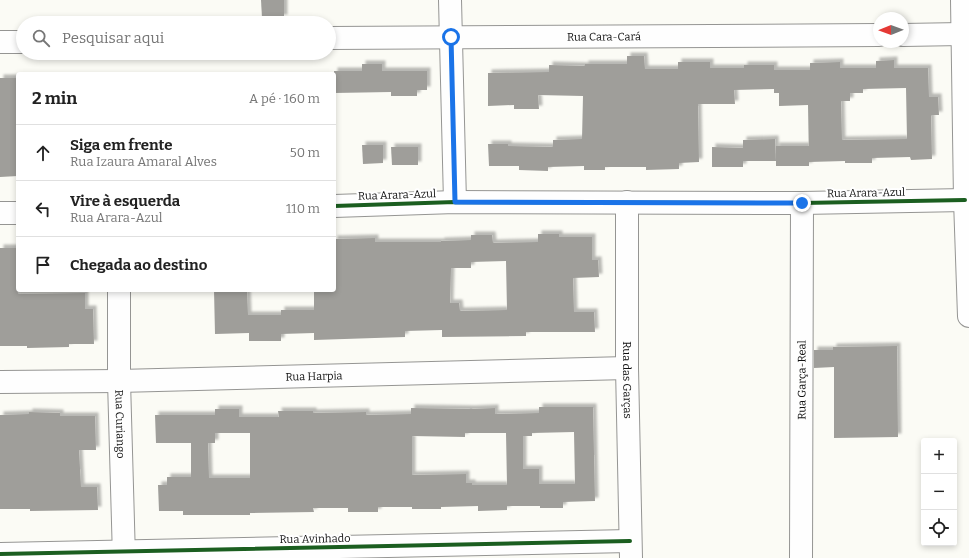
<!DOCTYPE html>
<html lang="pt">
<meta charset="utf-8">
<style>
:root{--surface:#fff;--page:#f6f6f6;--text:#222;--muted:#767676;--line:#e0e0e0}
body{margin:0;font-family:Bitter,serif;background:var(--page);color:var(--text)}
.controls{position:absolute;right:12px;bottom:12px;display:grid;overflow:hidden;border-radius:4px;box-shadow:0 2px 6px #0003}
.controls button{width:36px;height:36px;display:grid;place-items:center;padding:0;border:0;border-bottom:1px solid var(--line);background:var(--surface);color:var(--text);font:20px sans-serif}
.compass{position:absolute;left:873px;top:12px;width:36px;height:36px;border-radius:50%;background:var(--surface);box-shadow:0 2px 6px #0003;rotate:269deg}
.stop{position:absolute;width:12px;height:12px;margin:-9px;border:3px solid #1a73e8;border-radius:50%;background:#fff}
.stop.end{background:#1a73e8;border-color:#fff;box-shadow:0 1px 4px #0008}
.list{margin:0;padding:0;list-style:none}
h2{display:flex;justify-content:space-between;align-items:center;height:52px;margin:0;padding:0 16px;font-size:17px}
h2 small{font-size:13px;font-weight:400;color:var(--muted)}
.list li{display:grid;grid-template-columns:26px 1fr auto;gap:12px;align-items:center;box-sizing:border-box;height:56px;padding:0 16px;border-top:1px solid var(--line)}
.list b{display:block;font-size:15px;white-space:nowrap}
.list p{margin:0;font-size:13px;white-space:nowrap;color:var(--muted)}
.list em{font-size:13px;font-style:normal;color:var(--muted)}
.icon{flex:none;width:22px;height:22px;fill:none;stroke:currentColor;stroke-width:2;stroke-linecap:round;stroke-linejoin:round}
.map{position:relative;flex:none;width:969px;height:558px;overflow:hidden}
.search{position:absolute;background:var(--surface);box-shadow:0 2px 6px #0003;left:16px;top:16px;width:320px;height:44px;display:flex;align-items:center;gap:10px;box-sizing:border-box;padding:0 14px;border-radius:22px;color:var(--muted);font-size:15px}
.panel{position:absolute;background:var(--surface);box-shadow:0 2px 6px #0003;left:16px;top:72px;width:320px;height:220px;border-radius:4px}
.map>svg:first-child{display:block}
.building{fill:#9f9e9a;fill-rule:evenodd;filter:url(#shadow)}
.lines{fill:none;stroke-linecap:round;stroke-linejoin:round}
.minor-casing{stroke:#959593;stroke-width:24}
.minor{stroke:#fefefe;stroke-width:22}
.cycleway-casing{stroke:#fff;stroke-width:6}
.cycleway{stroke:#1b5e20;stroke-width:4}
.route{stroke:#1a73e8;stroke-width:5}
.labels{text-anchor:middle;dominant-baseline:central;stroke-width:4;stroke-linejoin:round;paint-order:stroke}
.street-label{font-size:11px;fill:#0f0f0f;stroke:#fff}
</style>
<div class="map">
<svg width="969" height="558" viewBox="0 0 969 558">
<defs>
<filter id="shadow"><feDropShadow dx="3.5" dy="-3.5" stdDeviation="1" flood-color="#0004"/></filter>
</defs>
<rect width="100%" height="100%" fill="#fbfbf5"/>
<g class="building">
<path d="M 261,0 L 284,0 L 284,18 L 262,18 Z"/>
<path d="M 627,56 L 644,56 L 645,69 L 678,69 L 678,62 L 710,62 L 710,68 L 744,68 L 744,65 L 774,65 L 774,70 L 810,70 L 810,63 L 840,62 L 840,68 L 876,68 L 876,61 L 894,60 L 894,68 L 928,68 L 929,97 L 938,97 L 939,115 L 931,115 L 932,159 L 911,160 L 910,157 L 872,158 L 872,163 L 845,163 L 845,161 L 809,162 L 808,105 L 779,106 L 779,93 L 774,93 L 774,89 L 734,90 L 735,104 L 698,104 L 699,162 L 679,163 L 679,169 L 646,170 L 646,167 L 605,167 L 605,170 L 584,170 L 584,166 L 548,167 L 548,171 L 519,170 L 519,166 L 489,166 L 488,144 L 508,144 L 508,146 L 553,147 L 553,140 L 582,139 L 583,96 L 538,95 L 539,109 L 514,109 L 514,105 L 488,106 L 488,73 L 549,72 L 549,65 L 585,66 L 585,64 L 627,64 ZM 906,88 L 907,139 L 842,140 L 841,101 L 850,101 L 850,93 L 863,93 L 863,89 Z"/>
<path d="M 362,64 L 382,64 L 382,71 L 427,71 L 427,90 L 417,90 L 417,96 L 391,96 L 391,92 L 334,93 L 334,71 L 362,71 Z"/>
<path d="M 0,78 L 18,78 L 18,176 L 0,177 Z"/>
<path d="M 775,139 L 776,161 L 743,161 L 743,140 Z"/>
<path d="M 362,145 L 383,145 L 383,163 L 363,164 Z"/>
<rect x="776" y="146" width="33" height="20"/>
<path d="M 391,147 L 418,147 L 418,165 L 392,165 Z"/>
<path d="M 712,147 L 743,148 L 743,167 L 712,167 Z"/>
<path d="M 538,234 L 559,234 L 559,237 L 592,237 L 592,260 L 598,260 L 599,277 L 573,278 L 574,312 L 594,312 L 595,332 L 526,332 L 526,336 L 442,337 L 442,330 L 405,331 L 405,337 L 314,340 L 314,333 L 281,334 L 281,341 L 249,341 L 249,333 L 215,334 L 214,290 L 247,290 L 248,315 L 281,315 L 281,310 L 314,310 L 314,290 L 334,290 L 334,239 L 375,238 L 375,242 L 441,242 L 441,241 L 471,240 L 471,235 L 492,235 L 493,243 L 538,242 ZM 506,261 L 507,310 L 460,311 L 459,303 L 450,303 L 451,268 L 471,268 L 471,262 Z"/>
<path d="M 0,248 L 17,248 L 18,294 L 85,293 L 85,309 L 93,309 L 94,344 L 69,344 L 69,347 L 27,348 L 27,346 L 0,346 Z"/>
<path d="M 897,346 L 898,437 L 834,438 L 834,367 L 814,368 L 814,350 L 833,350 L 833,347 Z"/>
<path d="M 539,407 L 593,407 L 595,501 L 563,502 L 563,508 L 540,508 L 540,506 L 507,506 L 507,510 L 478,511 L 478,506 L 441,507 L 441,509 L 412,509 L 412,507 L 378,507 L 378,512 L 348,512 L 348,508 L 313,508 L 314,512 L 250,513 L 250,515 L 183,515 L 183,511 L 159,511 L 158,485 L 167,485 L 167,477 L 191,477 L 191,443 L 156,443 L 155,415 L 215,415 L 215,409 L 239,409 L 239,417 L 279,417 L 278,411 L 313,411 L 313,413 L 366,412 L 366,415 L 411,414 L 411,408 L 472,409 L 495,408 L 495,414 L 539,413 ZM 574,432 L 575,484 L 539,484 L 539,469 L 523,469 L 523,436 L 532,436 L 532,433 ZM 215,433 L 250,433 L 250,478 L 209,478 L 208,443 L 215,443 ZM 465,433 L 506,433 L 507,485 L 472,485 L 472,483 L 466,483 L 466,474 L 412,475 L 412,436 L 465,437 Z"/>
<path d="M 29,412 L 60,413 L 60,416 L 95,416 L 96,450 L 79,450 L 81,487 L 97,487 L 98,510 L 30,511 L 30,509 L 0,509 L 0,415 L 29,414 Z"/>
</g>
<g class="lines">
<defs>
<g id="minor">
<path d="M 450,0 L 455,202"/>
<path d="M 962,0 L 965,200 L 969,316"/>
<path d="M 903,35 L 962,34"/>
<path id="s1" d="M 329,38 L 879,35"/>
<path d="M 0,42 L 23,42"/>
<path id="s2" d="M 627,202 L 627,368 L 631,558"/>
<path d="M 334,206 L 455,202 L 802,203 L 965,200"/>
<path d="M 0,213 L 18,213"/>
<path id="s3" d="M 119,290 L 119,381 L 124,558"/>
<path id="s4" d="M 0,382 L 119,381 L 627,368"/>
<path d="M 0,554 L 630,541"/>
<path id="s5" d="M 801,558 L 802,203"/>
</g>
</defs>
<use href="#minor" class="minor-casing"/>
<use href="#minor" class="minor"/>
<defs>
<g id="cycleway">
<path d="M 334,206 L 455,202 L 802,203 L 965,200"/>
<path d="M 0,554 L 630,541"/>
</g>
</defs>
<use href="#cycleway" class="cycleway-casing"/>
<use href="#cycleway" class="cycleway"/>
</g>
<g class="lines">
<path class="route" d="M 451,37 L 455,202 L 802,203"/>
</g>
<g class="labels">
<g class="street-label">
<text stroke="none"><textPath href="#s1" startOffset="275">Rua Cara-Cará</textPath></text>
<text transform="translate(866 193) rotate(-1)">Rua Arara-Azul</text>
<text transform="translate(397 195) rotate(-2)">Rua Arara-Azul</text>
<text stroke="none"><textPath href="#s4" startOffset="314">Rua Harpia</textPath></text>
<text stroke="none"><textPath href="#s2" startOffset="178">Rua das Garças</textPath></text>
<text stroke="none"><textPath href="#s5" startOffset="178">Rua Garça-Real</textPath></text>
<text stroke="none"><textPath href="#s3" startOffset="134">Rua Curiango</textPath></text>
<text transform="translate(315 539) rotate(-1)">Rua Avinhado</text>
</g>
</g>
</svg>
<div class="controls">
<button>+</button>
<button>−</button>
<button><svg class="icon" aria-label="locate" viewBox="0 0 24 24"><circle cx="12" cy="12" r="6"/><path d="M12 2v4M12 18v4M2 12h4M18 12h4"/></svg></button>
</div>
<svg class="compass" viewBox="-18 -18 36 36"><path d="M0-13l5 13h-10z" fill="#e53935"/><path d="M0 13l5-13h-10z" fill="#767676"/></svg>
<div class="stop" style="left:451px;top:37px"></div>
<div class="stop end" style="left:802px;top:203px"></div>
<div class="search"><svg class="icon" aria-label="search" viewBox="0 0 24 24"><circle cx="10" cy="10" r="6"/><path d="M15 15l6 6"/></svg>Pesquisar aqui</div>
<section class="panel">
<h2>2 min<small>A pé · 160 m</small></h2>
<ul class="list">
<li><svg class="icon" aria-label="ahead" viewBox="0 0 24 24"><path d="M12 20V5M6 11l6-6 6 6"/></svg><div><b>Siga em frente</b><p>Rua Izaura Amaral Alves</p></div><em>50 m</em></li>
<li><svg class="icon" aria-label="left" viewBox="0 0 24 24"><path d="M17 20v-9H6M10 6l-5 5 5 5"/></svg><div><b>Vire à esquerda</b><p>Rua Arara-Azul</p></div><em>110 m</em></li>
<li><svg class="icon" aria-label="arrive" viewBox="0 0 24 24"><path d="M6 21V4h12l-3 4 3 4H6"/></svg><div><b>Chegada ao destino</b></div></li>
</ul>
</section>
</div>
